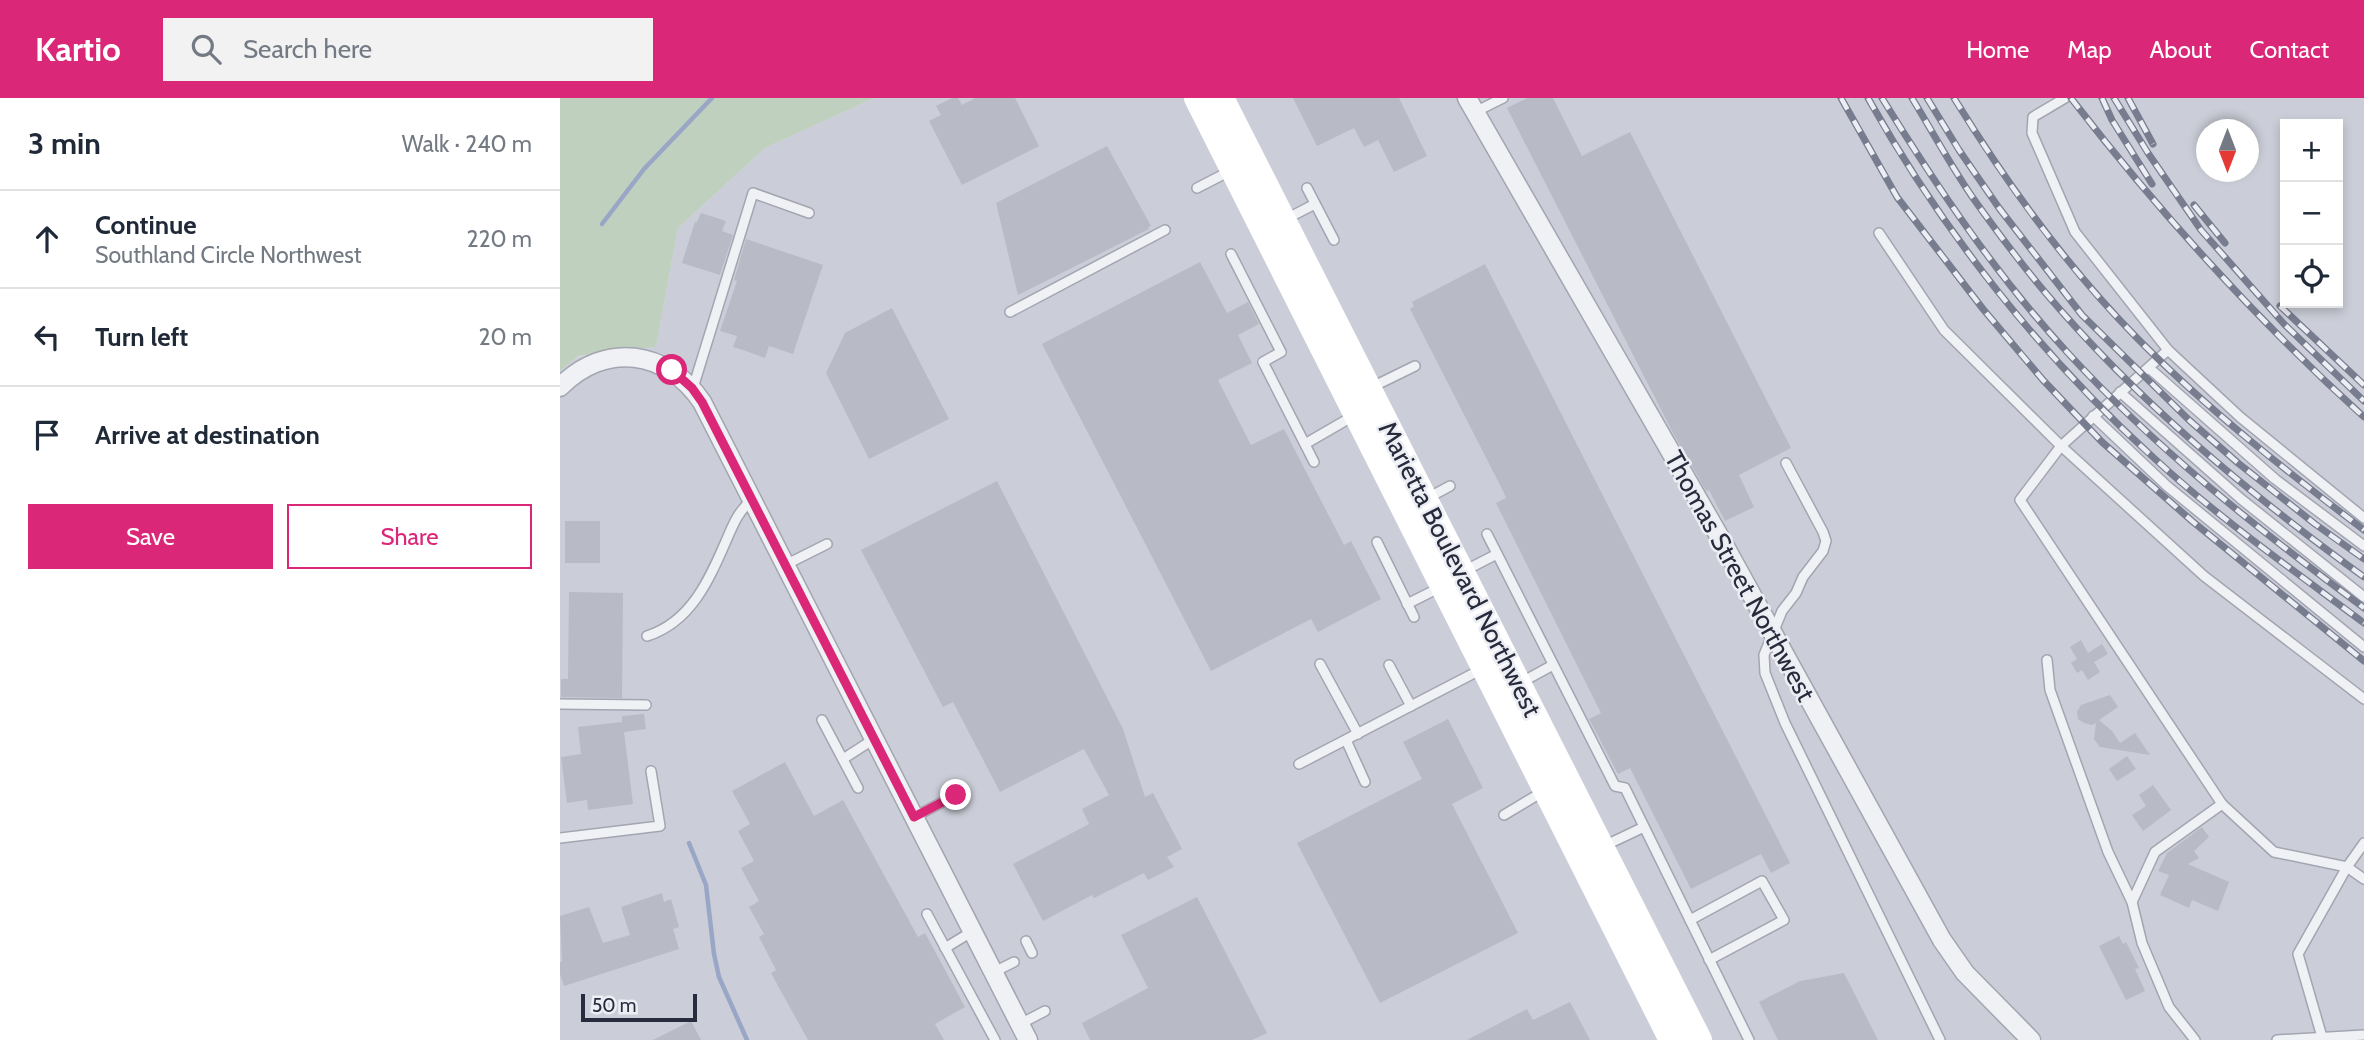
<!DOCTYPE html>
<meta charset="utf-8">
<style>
:root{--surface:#fff;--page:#f2f2f3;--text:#1f2937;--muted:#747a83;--line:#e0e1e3;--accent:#db2777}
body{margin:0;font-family:Cabin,sans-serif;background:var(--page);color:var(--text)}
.controls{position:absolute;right:21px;top:21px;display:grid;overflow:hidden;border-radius:0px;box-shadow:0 4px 10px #0003}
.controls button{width:63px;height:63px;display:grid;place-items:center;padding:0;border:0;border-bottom:2px solid var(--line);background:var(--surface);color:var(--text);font:35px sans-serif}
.compass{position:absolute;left:1636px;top:21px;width:63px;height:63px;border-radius:50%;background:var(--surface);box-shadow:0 4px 10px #0003;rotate:180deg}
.scale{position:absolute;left:21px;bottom:18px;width:116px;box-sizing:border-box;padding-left:7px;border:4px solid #272b3c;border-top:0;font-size:19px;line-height:24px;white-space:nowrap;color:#272b3c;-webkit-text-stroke:5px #eceef4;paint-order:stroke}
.stop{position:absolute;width:21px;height:21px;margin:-16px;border:5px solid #db2777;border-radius:50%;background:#fff}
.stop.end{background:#db2777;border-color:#fff;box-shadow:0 2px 7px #0008}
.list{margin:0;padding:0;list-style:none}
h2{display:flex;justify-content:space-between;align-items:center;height:91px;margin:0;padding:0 28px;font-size:30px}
h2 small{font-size:23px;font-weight:400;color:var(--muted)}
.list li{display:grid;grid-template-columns:46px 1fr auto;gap:21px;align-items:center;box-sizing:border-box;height:98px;padding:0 28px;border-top:2px solid var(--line)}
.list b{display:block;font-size:26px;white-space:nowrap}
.list p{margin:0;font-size:23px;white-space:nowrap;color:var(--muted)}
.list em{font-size:23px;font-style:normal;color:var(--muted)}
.actions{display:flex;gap:14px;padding:21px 28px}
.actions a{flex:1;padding:16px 0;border:2px solid var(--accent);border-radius:0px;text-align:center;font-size:24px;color:var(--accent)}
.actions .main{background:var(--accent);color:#fff}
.icon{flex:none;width:38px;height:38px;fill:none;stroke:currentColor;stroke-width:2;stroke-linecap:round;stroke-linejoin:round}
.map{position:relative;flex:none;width:1804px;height:942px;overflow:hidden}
header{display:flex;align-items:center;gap:42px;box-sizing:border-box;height:98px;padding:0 35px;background:var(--accent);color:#fff}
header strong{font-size:33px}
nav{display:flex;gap:38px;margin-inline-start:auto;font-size:24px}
.search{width:490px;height:63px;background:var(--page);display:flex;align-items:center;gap:18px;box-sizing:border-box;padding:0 24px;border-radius:0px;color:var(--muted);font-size:26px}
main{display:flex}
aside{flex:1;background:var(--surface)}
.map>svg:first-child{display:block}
.built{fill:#cbced8;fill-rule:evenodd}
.green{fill:#c0d0bf}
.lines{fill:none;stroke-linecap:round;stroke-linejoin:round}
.stream{stroke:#99a6c6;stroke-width:4.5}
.building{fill:#b8bac6}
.lane-casing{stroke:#a3a5b0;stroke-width:12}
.street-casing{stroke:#a3a5b0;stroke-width:21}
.lane{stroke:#f0f1f5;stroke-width:9}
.street{stroke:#f0f1f5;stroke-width:18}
.secondary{stroke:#fff;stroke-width:26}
.rail-casing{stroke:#777c8f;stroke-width:7}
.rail{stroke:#eceef4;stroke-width:4.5;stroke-dasharray:13;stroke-linecap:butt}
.route{stroke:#db2777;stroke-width:9}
.labels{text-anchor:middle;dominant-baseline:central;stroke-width:5;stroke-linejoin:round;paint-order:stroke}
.street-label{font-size:26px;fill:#272b3c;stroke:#eceef4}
</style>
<header>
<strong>Kartio</strong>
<div class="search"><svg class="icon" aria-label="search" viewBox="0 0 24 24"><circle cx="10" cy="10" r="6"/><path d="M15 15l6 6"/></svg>Search here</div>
<nav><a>Home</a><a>Map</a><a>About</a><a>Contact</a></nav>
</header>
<main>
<aside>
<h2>3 min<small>Walk · 240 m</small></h2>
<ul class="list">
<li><svg class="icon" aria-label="ahead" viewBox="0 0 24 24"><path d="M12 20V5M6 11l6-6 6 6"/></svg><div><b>Continue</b><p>Southland Circle Northwest</p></div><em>220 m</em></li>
<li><svg class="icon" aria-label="left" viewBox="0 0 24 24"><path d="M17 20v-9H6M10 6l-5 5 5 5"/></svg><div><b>Turn left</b></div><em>20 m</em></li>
<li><svg class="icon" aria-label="arrive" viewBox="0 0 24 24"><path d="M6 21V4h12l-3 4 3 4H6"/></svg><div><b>Arrive at destination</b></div></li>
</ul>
<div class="actions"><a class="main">Save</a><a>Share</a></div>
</aside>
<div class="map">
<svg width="1804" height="942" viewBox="0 0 1804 942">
<rect width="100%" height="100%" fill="#dddfe7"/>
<path class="built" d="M 314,0 L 1804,0 L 1804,942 L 0,942 L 0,273 L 17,259 L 96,249 L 118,130 L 205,50 ZM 1725,26 L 1778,26 L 1778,205 L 1725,205 ZM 1646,32 L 1688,32 L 1688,74 L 1646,74 Z"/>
<path class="green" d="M 0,0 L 314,0 L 205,50 L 118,130 L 96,249 L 18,258 L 0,273 Z"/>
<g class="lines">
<g class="stream">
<path d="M 42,126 L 84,71 L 152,0"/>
<path d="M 129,745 L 146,787 L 154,856 L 159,879 L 187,942"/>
</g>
</g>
<g class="building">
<path d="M 392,0 L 398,0 L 402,7 L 415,0 L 455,0 L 479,48 L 402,87 L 369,23 L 381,17 L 376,8 Z"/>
<path d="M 733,0 L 839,0 L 867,58 L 834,74 L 818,42 L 804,49 L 794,30 L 757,48 Z"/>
<path d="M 967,0 L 993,0 L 1022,58 L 1070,34 L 1231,350 L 1179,377 L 1194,409 L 1165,423 L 1149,392 L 1146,393 L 1113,335 L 947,10 Z"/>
<path d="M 547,48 L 591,128 L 588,129 L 589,131 L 458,197 L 436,105 Z"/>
<path d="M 141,115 L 166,123 L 162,133 L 173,137 L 160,177 L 122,165 L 135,124 L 137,124 Z"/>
<path d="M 186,141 L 263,167 L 233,256 L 209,248 L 205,260 L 186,253 L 173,249 L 177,238 L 160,233 L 177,183 L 174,182 Z"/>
<path d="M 640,164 L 667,215 L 688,204 L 699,226 L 678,237 L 692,265 L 658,282 L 691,347 L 724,331 L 784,447 L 791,443 L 821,501 L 758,534 L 751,521 L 651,573 L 482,246 Z"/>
<path d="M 925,166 L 1230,765 L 1211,775 L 1201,756 L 1131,791 L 1070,670 L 1058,676 L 1029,621 L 1041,615 L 936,405 L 946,400 L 941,389 L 850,211 L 854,208 L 852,204 Z"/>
<path d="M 332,210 L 389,321 L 309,361 L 266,275 L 285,235 Z"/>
<path d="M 437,383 L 563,631 L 585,699 L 593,695 L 622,751 L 607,759 L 614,769 L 588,782 L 584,775 L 534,800 L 532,797 L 483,823 L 453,766 L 529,726 L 522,711 L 549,697 L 524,651 L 440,694 L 393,604 L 383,609 L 301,452 Z"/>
<rect x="5" y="423" width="35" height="42"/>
<path d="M 9,494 L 63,495 L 62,600 L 1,599 L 1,581 L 8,581 Z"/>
<path d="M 1521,542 L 1528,555 L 1542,546 L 1548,556 L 1534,564 L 1540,574 L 1528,582 L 1522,572 L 1517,575 L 1511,565 L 1517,561 L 1510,549 Z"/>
<path d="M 1550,597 L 1558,609 L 1539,622 L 1552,633 L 1560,645 L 1575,635 L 1590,657 L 1540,649 L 1534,641 L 1536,625 L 1532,627 L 1524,625 L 1518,621 L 1517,614 L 1521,607 Z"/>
<path d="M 84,616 L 86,631 L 64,634 L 73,706 L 28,712 L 27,702 L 7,705 L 1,659 L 21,656 L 18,629 L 62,624 L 62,618 Z"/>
<path d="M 888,621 L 923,690 L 892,706 L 958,835 L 820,905 L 737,745 L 862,681 L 843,644 Z"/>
<path d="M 1567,658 L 1576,671 L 1557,683 L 1549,671 Z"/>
<path d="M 225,664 L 254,718 L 283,702 L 358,839 L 365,835 L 405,909 L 375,926 L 384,942 L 248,942 L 211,875 L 216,872 L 199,839 L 204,836 L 189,809 L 199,803 L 181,770 L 194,763 L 178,733 L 190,726 L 172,693 Z"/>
<path d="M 1593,687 L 1611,712 L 1583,733 L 1572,717 L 1586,708 L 1579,697 Z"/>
<path d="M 1642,729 L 1649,739 L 1634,753 L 1639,760 L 1628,766 L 1669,784 L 1658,813 L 1632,802 L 1629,810 L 1600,797 L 1609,777 L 1598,773 L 1607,755 Z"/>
<path d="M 102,795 L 104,804 L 111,801 L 119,829 L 113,831 L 119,851 L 4,888 L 0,876 L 0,865 L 2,863 L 0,818 L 29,809 L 43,845 L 70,837 L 61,809 Z"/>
<path d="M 637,799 L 707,935 L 692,942 L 530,942 L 522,925 L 588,890 L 561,837 Z"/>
<path d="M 1559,838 L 1563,846 L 1566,844 L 1579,870 L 1575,871 L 1585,893 L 1566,902 L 1539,848 Z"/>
<path d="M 1284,875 L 1318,942 L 1218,942 L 1199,904 L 1240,883 Z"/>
<path d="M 1010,904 L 1030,942 L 907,942 L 967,911 L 973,922 Z"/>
<path d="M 131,923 L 141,942 L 93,942 Z"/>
</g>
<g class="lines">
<defs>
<g id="lane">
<path d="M 1505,0 L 1473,19 L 1472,35 L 1515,134 L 1608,252"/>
<path d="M 915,14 L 943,0"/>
<path d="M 637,90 L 672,72"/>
<path d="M 747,90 L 774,142"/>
<path d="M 726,121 L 755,106"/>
<path d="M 1319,135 L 1384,232 L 1501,348 L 1644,478 L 1804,601"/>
<path d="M 671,156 L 721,254 L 703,264 L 754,364"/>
<path d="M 450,214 L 605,132"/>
<path d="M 1589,270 L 1715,381 L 1804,448"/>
<path d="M 133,290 L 193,95 L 249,115"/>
<path d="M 810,290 L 855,268"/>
<path d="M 1560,294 L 1681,401 L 1804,499"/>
<path d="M 1533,318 L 1607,388 L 1804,549"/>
<path d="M 745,346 L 795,317"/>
<path d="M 1226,365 L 1263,434 L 1266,443 L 1263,453 L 1243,479 L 1236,495 L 1222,513 L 1204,557 L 1205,575 L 1225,625 L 1380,942"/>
<path d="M 866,401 L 890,388"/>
<path d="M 1804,420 L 1680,319 L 1608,252 L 1501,348 L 1460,402 L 1662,706 L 1714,754 L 1787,769 L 1804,781"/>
<path d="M 927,436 L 1055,688 L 1065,690 L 1189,942"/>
<path d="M 817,444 L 854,519"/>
<path d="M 225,467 L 267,446"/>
<path d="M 904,473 L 937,456"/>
<path d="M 847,506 L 881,489"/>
<path d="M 87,538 C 131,524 149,482 166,443 C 173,427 178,413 192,402"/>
<path d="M 1487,562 L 1490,592 L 1548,754 L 1572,804 L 1582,845 L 1609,909 L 1635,942"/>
<path d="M 760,566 L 798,636"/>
<path d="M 829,567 L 851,608"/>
<path d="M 960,585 L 993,567"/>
<path d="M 0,606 L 86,607"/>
<path d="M 262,622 L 298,690"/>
<path d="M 786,642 L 805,684"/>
<path d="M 283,661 L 314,641"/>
<path d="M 739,666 L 922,571"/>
<path d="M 944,717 L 984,693"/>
<path d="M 354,719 L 396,697"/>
<path d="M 0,740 L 100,728 L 91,673"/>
<path d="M 1044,748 L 1084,729"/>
<path d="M 1572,804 L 1595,754 L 1662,706"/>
<path d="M 367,816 L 435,942"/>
<path d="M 1130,822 L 1202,783 L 1224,822 L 1149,862"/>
<path d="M 466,843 L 472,855"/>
<path d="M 385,850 L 413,833"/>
<path d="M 434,874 L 454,864"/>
<path d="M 460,926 L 485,913"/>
<path d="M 1762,939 L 1738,856 L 1787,769 L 1804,745"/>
<path d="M 1717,942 L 1804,937"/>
</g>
<g id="street">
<path d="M 907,0 L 1162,443 L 1382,842 L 1405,875 L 1471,942"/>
<path d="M 0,289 C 45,243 107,252 142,304 L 468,942"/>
</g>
</defs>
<use href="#lane" class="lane-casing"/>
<use href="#street" class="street-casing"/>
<use href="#lane" class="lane"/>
<use href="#street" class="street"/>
<g class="secondary">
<path d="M 637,0 L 1112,942"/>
<path d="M 661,0 L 1139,942"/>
</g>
<defs>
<g id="rail">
<path d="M 1281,0 L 1337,99 L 1423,211 L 1483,282 L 1542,344 L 1632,423 L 1804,563"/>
<path d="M 1308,0 C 1383,134 1481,258 1595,361 C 1660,421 1733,472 1804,525"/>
<path d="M 1322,0 C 1377,89 1436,177 1507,254 C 1596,351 1699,432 1804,510"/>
<path d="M 1352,0 C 1372,33 1391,68 1413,100 C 1435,131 1459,163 1484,193 C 1576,302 1688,395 1804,479"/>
<path d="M 1367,0 L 1399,52 L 1439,110 L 1522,217 L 1629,322 L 1678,365 L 1755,426 L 1804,461"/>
<path d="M 1394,0 C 1447,86 1506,168 1577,240 C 1647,311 1725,372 1804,432"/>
<path d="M 1511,0 C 1599,114 1697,222 1804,319"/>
<path d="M 1542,0 L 1552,22 L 1592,86"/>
<path d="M 1554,0 L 1588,55 L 1641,132 L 1724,226 L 1804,303"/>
<path d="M 1568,0 L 1593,46"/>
<path d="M 1634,107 L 1665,145"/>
<path d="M 1720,208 L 1804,287"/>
</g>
</defs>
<use href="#rail" class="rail-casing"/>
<use href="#rail" class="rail"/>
</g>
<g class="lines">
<path class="route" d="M 112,272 L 132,290 L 142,304 L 354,719 L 396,697"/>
</g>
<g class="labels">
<g class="street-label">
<text transform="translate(900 471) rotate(63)">Marietta Boulevard Northwest</text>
<text transform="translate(1180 478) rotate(61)">Thomas Street Northwest</text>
</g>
</g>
</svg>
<div class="controls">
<button>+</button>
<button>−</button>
<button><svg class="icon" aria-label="locate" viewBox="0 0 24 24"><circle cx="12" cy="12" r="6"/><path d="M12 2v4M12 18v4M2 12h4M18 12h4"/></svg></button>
</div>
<svg class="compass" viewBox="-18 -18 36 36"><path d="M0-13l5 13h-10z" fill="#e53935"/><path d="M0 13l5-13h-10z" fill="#747a83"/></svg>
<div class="scale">50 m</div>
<div class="stop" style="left:112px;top:272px"></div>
<div class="stop end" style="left:396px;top:697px"></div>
</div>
</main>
